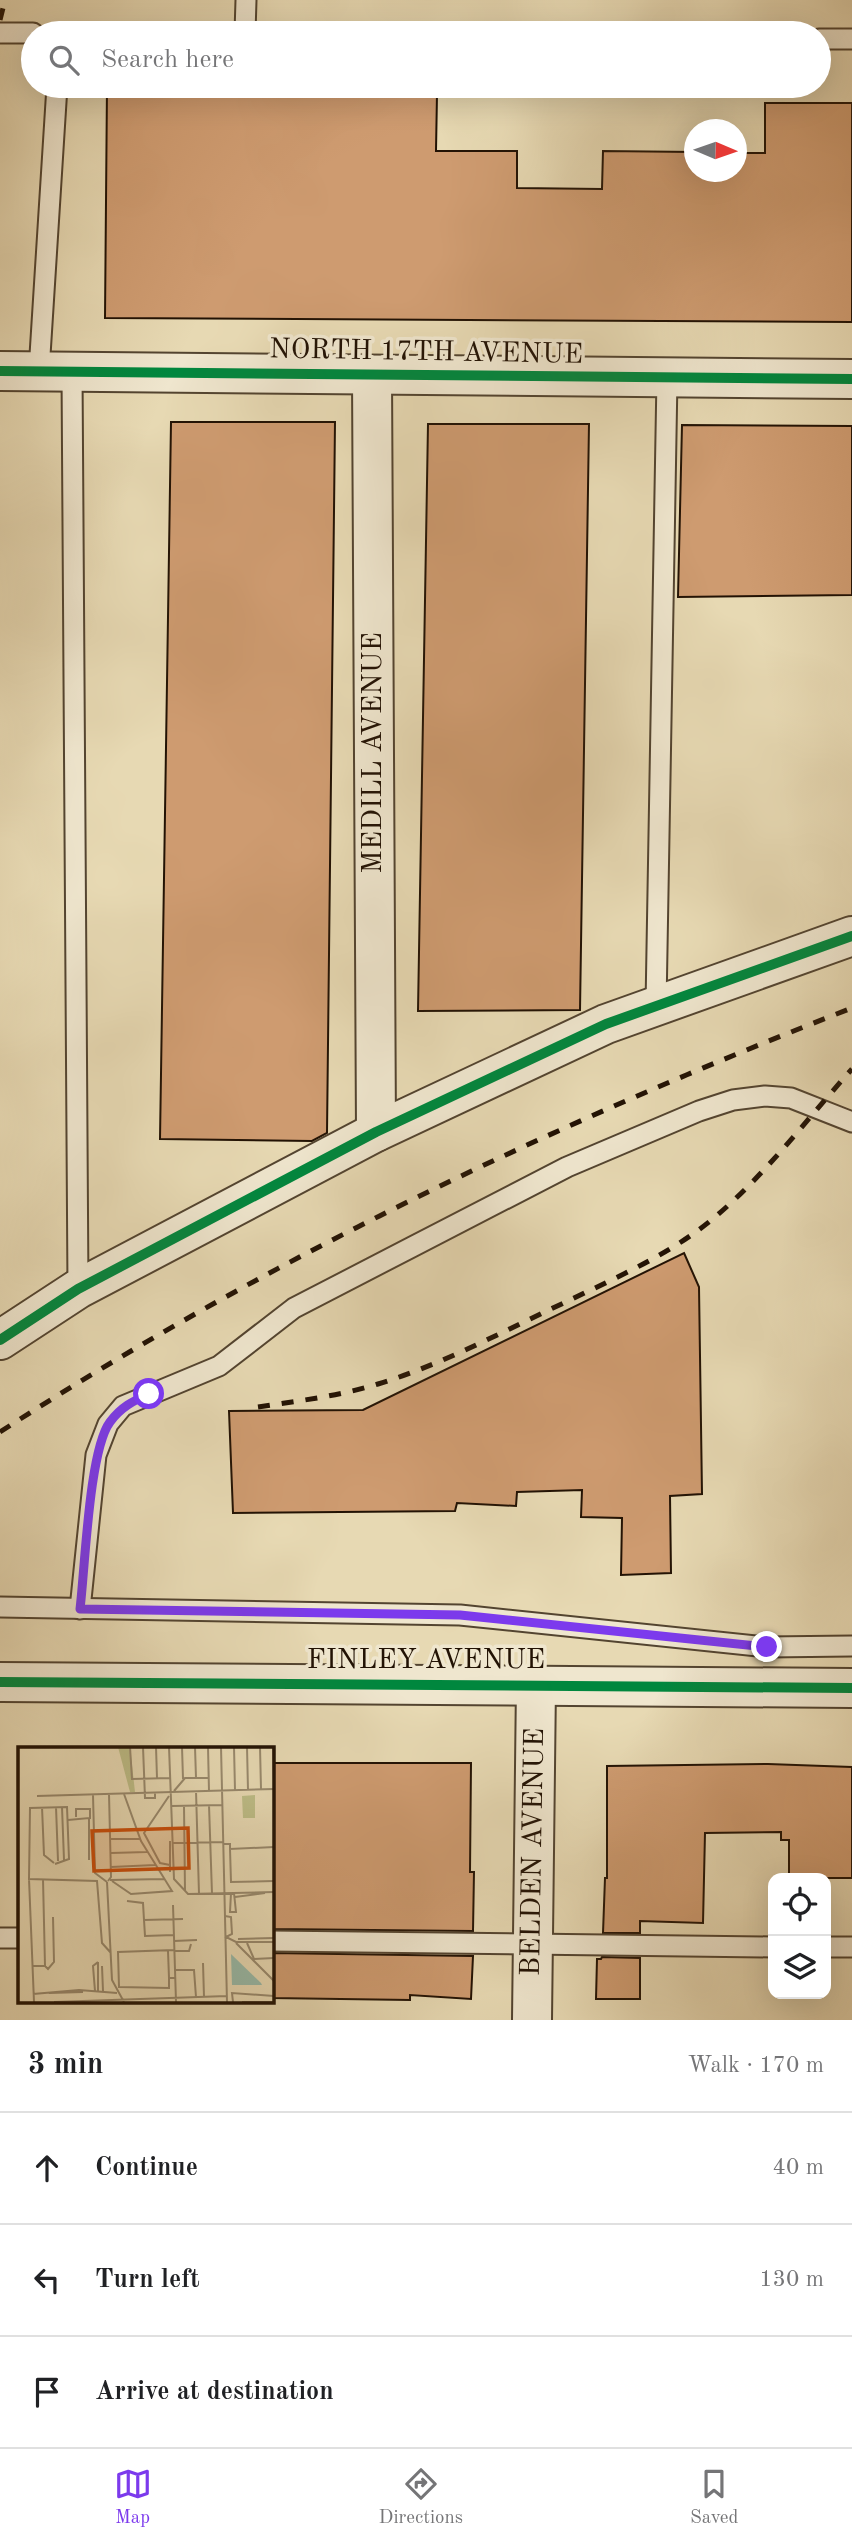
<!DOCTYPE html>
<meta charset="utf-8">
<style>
:root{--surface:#fff;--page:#f2f2f2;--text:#202124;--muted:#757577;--line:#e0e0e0;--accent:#7c3aed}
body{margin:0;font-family:"Old Standard TT",serif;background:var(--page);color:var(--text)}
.controls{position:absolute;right:21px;bottom:21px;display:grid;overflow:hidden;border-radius:14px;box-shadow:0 7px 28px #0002}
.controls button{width:63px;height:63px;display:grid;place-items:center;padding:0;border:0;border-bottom:2px solid var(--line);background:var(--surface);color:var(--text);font:35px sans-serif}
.compass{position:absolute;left:684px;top:119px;width:63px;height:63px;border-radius:50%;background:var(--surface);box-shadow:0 7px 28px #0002;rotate:92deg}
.stop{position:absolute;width:21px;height:21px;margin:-16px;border:5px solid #7c3aed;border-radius:50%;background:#fff}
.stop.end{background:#7c3aed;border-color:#fff;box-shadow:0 2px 7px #0008}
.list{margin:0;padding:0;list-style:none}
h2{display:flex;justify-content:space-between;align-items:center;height:91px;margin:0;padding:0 28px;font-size:30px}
h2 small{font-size:23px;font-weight:400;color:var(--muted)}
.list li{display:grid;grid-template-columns:46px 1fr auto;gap:21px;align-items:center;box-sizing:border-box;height:112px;padding:0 28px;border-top:2px solid var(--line)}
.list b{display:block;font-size:26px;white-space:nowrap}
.list em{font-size:23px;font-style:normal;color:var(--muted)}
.icon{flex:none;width:38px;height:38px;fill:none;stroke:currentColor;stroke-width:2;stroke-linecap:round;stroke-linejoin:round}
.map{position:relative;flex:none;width:852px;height:2020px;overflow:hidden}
.search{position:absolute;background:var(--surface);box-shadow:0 7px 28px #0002;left:21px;right:21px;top:21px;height:77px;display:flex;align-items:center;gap:18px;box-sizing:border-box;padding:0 24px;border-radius:38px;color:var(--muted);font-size:26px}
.sheet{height:427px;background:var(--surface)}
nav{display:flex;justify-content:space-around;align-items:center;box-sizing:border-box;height:98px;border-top:2px solid var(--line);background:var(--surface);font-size:19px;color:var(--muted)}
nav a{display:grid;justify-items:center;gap:4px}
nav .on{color:var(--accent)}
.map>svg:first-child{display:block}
.building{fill:#ce9b70;stroke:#221204;stroke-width:2}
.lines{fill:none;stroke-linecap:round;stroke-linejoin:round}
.lane-casing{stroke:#534430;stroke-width:23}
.street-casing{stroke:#534430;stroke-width:42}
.lane{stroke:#efe6ce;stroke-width:19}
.street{stroke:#efe6ce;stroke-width:38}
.rail{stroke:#221204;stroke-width:5;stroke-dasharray:12 12;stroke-linecap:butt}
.cycleway-casing{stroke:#efe6ce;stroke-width:15}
.cycleway{stroke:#00873e;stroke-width:10}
.route{stroke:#7c3aed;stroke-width:9}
.labels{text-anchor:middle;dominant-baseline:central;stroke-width:7;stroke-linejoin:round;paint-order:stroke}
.street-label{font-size:28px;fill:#221204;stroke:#efe6ce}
.inset-road{fill:none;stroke:#98896d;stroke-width:2}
.view{fill:#ca4e0b;fill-opacity:0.15;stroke:#ca4e0b;stroke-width:3.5}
.inset-edge{fill:none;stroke:#221204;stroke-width:3.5}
</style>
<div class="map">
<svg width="852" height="2020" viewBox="0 0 852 2020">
<rect width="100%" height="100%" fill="#e7d9b3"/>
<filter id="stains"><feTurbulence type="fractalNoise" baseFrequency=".00286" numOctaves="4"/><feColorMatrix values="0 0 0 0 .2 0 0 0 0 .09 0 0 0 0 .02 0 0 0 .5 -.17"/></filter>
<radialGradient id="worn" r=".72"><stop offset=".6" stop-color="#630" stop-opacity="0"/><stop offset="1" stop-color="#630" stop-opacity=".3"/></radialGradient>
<g class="building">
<path d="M 107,86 L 273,86 L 273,92 L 437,94 L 436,151 L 517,151 L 517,188 L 602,189 L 603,151 L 695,152 L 695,172 L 737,172 L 737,153 L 765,153 L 765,103 L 852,103 L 852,322 L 105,318 Z"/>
<path d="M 171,422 L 335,422 L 327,1133 L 312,1141 L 160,1139 Z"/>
<path d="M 428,424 L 589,424 L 580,1010 L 418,1011 Z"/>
<path d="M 682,425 L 852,426 L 852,595 L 678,597 Z"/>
<path d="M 684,1253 L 699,1287 L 702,1494 L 670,1496 L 671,1573 L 621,1575 L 622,1518 L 581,1517 L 582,1490 L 517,1492 L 516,1506 L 457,1503 L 455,1511 L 233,1513 L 229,1411 L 363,1410 Z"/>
<path d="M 271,1763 L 471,1763 L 470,1872 L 474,1872 L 473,1931 L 271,1929 Z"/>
<path d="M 768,1764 L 852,1767 L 852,1878 L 789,1878 L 789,1840 L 781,1840 L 781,1832 L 705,1833 L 703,1923 L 640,1921 L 640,1933 L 603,1933 L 605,1878 L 607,1878 L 607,1766 Z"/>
<path d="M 271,1953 L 473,1956 L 471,1999 L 410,1995 L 410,2000 L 271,1998 Z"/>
<path d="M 602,1957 L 640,1958 L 640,1999 L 596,1999 L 597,1959 L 601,1959 Z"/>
</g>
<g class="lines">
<defs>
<g id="lane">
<path d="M 0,33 L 33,33"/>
<path d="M 245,33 L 246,0"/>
<path d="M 819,39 L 852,39"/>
<path d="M 39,371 L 57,86"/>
<path d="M 72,372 L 78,1289"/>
<path d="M 656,1006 L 667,378"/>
<path d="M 0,1607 L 460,1615 L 767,1647 L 852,1646"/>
<path d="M 80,1609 L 96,1455 L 108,1424 L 123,1406 L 219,1366 L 294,1308 L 412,1247 L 567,1167 L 699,1111 L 733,1100 L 765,1096 L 791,1098 L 852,1122"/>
<path d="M 0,1938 L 19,1938"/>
<path d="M 271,1941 L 773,1947"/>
<path d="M 826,1947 L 852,1947"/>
</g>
<g id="street">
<path d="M 0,371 L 852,379"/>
<path d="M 372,375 L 376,1132"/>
<path d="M 0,1340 L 78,1289 L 376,1132 L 606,1024 L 852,936"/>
<path d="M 0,1682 L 852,1688"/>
<path d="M 532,2020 L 536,1684"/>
</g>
</defs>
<use href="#lane" class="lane-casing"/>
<use href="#street" class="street-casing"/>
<use href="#lane" class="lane"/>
<use href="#street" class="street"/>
<g class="rail">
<path d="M 0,20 L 5,0"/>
<path d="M 258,1407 C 298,1401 339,1396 378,1384 C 444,1364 505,1330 568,1301 C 619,1276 671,1254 715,1217 C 765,1175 808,1118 852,1069"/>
<path d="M 0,1432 C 267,1259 556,1123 852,1008"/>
</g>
<defs>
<g id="cycleway">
<path d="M 0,371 L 852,379"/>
<path d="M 0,1340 L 78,1289 L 376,1132 L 606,1024 L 852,936"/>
<path d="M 0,1682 L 852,1688"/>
</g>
</defs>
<use href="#cycleway" class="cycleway-casing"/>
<use href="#cycleway" class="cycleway"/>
</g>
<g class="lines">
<path class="route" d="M 149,1394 C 133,1401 121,1407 110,1422 C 89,1450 85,1569 80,1609 L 460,1615 L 767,1647"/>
</g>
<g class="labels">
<g class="street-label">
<text transform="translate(426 353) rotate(1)">NORTH 17TH AVENUE</text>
<text transform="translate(374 753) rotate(-90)">MEDILL AVENUE</text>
<text x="426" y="1661">FINLEY AVENUE</text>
<text transform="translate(534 1852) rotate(-89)">BELDEN AVENUE</text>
</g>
</g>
<g transform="translate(18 1747)">
<rect width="256" height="256" fill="#e7d9b3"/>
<path d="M 100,0 L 112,0 L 117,45 L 112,45 ZM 237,48 L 237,71 L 225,71 L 224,49 Z" fill="#bdbd87"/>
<path d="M 213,207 L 243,236 L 244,238 L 214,238 Z" fill="#97baa9"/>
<path class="inset-road" d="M 112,0 L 114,32 L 152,31M 125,0 L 127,51 L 137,51 L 137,46M 138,0 L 139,31M 151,0 L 156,132 L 170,147 L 256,145M 164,0 L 165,32M 177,0 L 178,31M 190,0 L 191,44M 203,0 L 209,255M 216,0 L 217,43M 229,0 L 230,43M 242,0 L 243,42M 255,0 L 256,33M 156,44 L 167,31 L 191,31M 178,44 L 181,147M 75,48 L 77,126 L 89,135M 19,49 L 256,42M 151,49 L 126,86 L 142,116 L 152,118M 191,58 L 194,147M 154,59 L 205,58M 166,59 L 167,144M 24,60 L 26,108 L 36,116M 38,60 L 40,114M 44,60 L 46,113M 58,70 L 58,62 L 72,62 L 72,72M 50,73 L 71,71 L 71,113M 92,92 L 122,92M 152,94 L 152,125M 155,96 L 205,95M 206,97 L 212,97 L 212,102 L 256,100M 212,102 L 213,135 L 256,134M 93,106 L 129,105M 37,117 L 51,112 L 49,60 L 12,61 L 11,132 L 79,134 L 84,196 L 93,206M 93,120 L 137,118M 11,132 L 16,255M 92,133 L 146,132M 90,134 L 93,130 L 91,47M 94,134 L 113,147 L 154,144 L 123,94 L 106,47M 89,135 L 94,233 L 106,255M 213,146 L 212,165 L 218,165 L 216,146M 217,150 L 247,146M 109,154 L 125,156 L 126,173 L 165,172M 155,158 L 158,255M 207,169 L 213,170 L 214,187 L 208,190 L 218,195 L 256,195M 126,173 L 127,189 L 156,188M 220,192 L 256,191M 156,194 L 179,193M 218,196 L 256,234M 229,196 L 236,212 L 256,211M 156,203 L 100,205 L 101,240 L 151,241 L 151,231 L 157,231M 150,204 L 151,231M 156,204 L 171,204 L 173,197M 80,215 L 80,244M 185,216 L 186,250M 14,219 L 27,219 L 25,132M 27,219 L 30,222 L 36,215 L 35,170M 84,219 L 85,244M 157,223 L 176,223 L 178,250M 77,244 L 75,219 L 80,215M 31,246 L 65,245M 15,247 L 61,243 L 99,246M 36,255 L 209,249M 215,255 L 214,246 L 256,249M 224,255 L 256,255"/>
<path class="view" d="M 170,81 L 171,121 L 76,124 L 74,84 Z"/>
<rect width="256" height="256" class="inset-edge"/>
</g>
<rect width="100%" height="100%" filter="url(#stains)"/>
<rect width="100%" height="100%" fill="url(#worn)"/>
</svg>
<div class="controls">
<button><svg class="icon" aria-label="locate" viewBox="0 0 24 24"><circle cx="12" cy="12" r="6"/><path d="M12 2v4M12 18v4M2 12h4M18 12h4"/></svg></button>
<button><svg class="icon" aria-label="layers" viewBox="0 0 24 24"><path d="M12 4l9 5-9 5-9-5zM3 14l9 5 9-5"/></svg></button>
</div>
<svg class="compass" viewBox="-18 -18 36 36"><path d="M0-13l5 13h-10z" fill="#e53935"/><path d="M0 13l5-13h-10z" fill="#757577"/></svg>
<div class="stop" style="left:149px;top:1394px"></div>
<div class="stop end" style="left:767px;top:1647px"></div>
<div class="search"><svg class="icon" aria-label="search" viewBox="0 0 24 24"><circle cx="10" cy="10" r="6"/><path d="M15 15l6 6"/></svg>Search here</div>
</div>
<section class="sheet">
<h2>3 min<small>Walk · 170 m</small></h2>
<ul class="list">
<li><svg class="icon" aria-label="ahead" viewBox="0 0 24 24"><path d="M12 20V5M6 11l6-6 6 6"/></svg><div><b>Continue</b></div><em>40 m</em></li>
<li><svg class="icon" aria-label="left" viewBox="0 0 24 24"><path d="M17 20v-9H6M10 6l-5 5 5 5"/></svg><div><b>Turn left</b></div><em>130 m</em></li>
<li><svg class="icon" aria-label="arrive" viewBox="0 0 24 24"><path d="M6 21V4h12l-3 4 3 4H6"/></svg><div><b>Arrive at destination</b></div></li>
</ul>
</section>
<nav>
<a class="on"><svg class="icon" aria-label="map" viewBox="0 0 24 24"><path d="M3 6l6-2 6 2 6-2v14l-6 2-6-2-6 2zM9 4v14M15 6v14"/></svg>Map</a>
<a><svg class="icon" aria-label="directions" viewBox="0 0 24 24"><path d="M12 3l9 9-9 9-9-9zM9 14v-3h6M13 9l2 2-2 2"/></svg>Directions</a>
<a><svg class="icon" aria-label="saved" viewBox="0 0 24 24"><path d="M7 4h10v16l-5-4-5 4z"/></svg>Saved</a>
</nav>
